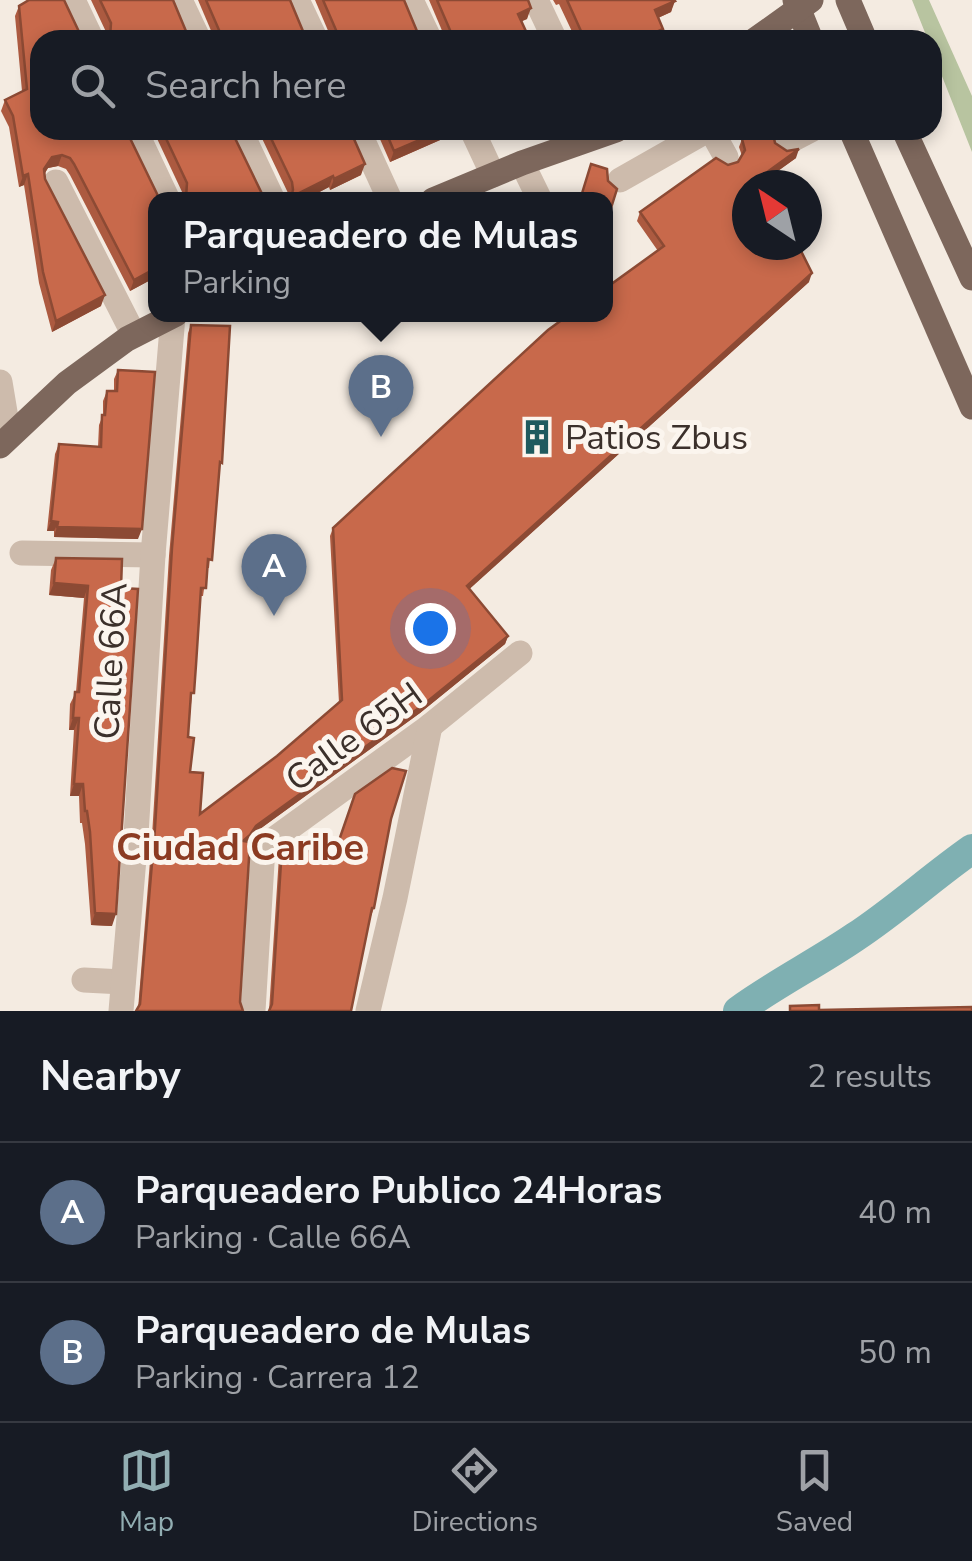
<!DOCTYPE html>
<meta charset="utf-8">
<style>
:root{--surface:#171b24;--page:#20242c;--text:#f1f3f6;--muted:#9ea1a6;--line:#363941;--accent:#92aeb2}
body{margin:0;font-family:"Nunito Sans",sans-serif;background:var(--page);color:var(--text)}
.compass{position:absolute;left:732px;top:170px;width:90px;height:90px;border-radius:50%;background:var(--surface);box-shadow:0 5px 15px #0003;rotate:325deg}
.you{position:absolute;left:430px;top:628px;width:35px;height:35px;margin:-25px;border:8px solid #fff;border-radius:50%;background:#1a73e8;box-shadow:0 0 0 15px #1a73e833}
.badge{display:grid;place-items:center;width:65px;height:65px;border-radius:50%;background:var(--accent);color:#fff;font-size:32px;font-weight:700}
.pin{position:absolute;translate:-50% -82px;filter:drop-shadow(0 2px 5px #0008)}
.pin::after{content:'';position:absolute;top:52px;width:35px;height:30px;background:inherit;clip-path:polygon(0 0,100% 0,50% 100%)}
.popup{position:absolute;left:148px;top:192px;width:465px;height:130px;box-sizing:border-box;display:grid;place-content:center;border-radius:20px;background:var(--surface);filter:drop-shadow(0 2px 8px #0005);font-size:32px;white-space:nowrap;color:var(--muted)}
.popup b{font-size:38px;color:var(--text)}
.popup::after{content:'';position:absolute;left:50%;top:100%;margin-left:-20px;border:20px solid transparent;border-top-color:var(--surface)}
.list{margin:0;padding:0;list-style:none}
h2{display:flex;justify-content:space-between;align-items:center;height:130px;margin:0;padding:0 40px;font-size:42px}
h2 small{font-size:32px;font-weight:400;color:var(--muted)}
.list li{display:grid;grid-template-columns:65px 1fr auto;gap:30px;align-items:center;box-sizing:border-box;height:140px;padding:0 40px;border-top:2px solid var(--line)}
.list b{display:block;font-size:38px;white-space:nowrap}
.list p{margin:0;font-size:32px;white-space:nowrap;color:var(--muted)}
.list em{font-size:32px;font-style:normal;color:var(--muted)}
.icon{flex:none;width:55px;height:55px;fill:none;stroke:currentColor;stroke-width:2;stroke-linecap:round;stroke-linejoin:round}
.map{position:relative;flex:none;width:972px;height:1011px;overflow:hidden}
.search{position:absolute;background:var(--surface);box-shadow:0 5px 15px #0003;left:30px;right:30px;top:30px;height:110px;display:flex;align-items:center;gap:25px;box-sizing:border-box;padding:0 35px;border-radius:30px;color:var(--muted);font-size:38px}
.sheet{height:410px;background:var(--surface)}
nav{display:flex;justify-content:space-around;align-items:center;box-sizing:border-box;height:140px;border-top:2px solid var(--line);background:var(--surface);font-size:28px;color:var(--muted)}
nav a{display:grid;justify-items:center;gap:5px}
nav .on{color:var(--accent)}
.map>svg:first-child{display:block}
.green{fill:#b8c4a0}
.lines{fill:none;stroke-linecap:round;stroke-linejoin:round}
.canal{stroke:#7fb0b2;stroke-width:30}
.minor{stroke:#cdbbac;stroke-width:25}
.major{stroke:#7d675c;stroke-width:25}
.wall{fill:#ac5a40}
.shaded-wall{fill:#8c4a34}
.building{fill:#c8694b;stroke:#8c4a34;stroke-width:2.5}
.labels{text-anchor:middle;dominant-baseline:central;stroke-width:10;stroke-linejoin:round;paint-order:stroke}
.poi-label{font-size:35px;fill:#3b302b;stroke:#fbf5ee;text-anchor:start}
.street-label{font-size:35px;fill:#3b302b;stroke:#fbf5ee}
.neighbourhood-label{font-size:38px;font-weight:bold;fill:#8c3b22;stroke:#fbf5ee}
</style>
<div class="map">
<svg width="972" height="1011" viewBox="0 0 972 1011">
<rect width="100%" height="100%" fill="#f4ebe1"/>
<path class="green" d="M 912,0 L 929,0 L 972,96 L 972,152 L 932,51 L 932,40 L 928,40 Z"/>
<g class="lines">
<path class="canal" d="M 738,1011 C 775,984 817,963 855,937 C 896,910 932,877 972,849"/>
<g class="minor">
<path d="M 73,0 L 92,40"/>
<path d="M 180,0 L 199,40"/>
<path d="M 297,0 L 316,40"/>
<path d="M 411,0 L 430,40"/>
<path d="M 536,0 L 555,40"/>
<path d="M 135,130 L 168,200"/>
<path d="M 240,130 L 273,200"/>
<path d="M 358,130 L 390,200"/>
<path d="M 472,130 L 493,175"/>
<path d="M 711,130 L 726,157"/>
<path d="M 786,143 L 811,130"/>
<path d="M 522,163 L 540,200"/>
<path d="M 620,180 L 708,130"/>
<path d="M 56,182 L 134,335"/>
<path d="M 0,382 L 9,436"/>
<path d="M 22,553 L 153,555"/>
<path d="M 84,980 L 123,982"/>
<path d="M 121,1011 L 136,835 L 153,555 L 173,316"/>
<path d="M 253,1011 L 263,847 L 430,726 L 520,653"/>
<path d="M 368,1011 L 395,898 L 430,726"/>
</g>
<g class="major">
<path d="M 795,0 L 811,40"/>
<path d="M 848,0 L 865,40"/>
<path d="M 755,40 L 811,0"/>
<path d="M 851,130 L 972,407"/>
<path d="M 904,130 L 972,278"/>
<path d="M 433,200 L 522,163 L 616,130"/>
<path d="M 0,446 L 67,383 L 127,339 L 176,314"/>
</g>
</g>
<g class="wall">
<path d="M 91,0 L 173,0 L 106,40 L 107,34 Z"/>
<path d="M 198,0 L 290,0 L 215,40 Z"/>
<path d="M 315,0 L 404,0 L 332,40 Z"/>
<path d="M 429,0 L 528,0 L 527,19 L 446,40 Z"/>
<path d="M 553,0 L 674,0 L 671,12 L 658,18 L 663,29 L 658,40 L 576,40 L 559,4 L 556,5 Z"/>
<path d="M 19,6 L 81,36 L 156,200 L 156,277 L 130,291 L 70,175 L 66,169 L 58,166 L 48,168 L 45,173 L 45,179 L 101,306 L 52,332 L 39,283 L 24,185 L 19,187 L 9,127 L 1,111 L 5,100 L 22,91 L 15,16 Z"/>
<path d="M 153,130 L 231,130 L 262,196 L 183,200 L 183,194 Z"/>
<path d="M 258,130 L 350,130 L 361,175 L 330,190 L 329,187 L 304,200 L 289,200 L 288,193 Z"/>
<path d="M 376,130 L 458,130 L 456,133 L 390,162 Z"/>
<path d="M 754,130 L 777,130 L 773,135 L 775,143 L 796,158 L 765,180 L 809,282 L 469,589 L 508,636 L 505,644 L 420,713 L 253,834 L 138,1009 L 152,836 L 169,556 L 188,333 L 191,325 L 219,470 L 209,568 L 207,568 L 203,596 L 201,596 L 188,737 L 190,772 L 200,814 L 277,756 L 339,703 L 330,536 L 333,528 L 658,251 L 637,221 L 640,212 L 728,165 L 738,162 L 742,156 L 739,147 L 742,139 Z"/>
<path d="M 118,370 L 138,539 L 54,537 L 54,531 L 47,531 L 55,454 L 59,444 L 98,447 L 99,425 L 103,415 L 103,401 L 107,391 L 114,391 L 114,379 Z"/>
<path d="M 56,558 L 122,559 L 112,926 L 91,925 L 85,844 L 82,823 L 80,823 L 79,796 L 70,796 L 74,730 L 69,730 L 70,704 L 76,692 L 84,598 L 49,595 L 51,570 Z"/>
<path d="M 391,819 L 374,908 L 371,916 L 269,1011 L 279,856 L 282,847 L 334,855 Z"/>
</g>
<g class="shaded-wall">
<path d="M 675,1 L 671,12 L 651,21 L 655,10 Z"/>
<path d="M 531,8 L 527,19 L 514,25 L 518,14 Z"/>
<path d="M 663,29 L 658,40 L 639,40 Z"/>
<path d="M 443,130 L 458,130 L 456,133 L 390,162 L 394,151 Z"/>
<path d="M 799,149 L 796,158 L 760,184 L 763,175 Z"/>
<path d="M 62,155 L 58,166 L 48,168 L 40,180 L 44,169 L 52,157 Z"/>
<path d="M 365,164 L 361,175 L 330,190 L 334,179 Z"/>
<path d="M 28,174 L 24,185 L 19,187 L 23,176 Z"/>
<path d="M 333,176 L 329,187 L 304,200 L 290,200 L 291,197 Z"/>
<path d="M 156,268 L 156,277 L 130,291 L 134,280 Z"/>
<path d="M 812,273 L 809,282 L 464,594 L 467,586 Z"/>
<path d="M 105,295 L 101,306 L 52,332 L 56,321 Z"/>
<path d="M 51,521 L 58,522 L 54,531 L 47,531 Z"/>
<path d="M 57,527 L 142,529 L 138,539 L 54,537 Z"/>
<path d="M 54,583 L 88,586 L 84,598 L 49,595 Z"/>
<path d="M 508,636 L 505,644 L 420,713 L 253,834 L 247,843 L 243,841 L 256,826 Z"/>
<path d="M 73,718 L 79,718 L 74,730 L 69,730 Z"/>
<path d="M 74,784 L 83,784 L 79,796 L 70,796 Z"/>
<path d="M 95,913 L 116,914 L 112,926 L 91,925 Z"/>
</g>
<g class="building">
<path d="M 29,0 L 64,0 L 81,36 L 85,40 L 40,40 L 40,130 L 126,130 L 160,200 L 156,200 L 156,268 L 134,280 L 74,164 L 70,158 L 62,155 L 52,157 L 44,169 L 45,179 L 105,295 L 56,321 L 43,272 L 28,174 L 23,176 L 13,116 L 5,100 L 27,89 L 19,6 Z"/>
<path d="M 100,0 L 173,0 L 188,36 L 192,40 L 107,40 L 110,38 L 111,23 Z"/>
<path d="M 206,0 L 290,0 L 305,36 L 309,40 L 214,40 L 216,39 L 219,30 Z"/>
<path d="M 323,0 L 404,0 L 419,36 L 423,40 L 331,40 L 333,39 L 336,30 Z"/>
<path d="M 437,0 L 528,0 L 531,8 L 518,14 L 530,40 L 445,40 L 447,39 L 450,30 Z"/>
<path d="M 567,0 L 674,0 L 675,1 L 655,10 L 663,29 L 639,40 L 585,40 Z"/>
<path d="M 162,130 L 231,130 L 265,200 L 183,200 L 186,198 L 187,183 Z"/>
<path d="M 267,130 L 350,130 L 365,164 L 334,179 L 333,176 L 291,197 L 293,190 L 292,182 Z"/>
<path d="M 385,130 L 443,130 L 394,151 Z"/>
<path d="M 754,130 L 775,130 L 773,133 L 775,143 L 787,151 L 799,149 L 763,175 L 768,185 L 747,185 L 747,245 L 798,245 L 812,273 L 467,586 L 508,636 L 423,705 L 256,826 L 250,835 L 243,841 L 250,842 L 240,1002 L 243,1011 L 136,1011 L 140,1004 L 155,828 L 172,548 L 191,325 L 230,326 L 222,463 L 220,462 L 212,560 L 208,559 L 206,588 L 201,588 L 196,665 L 194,693 L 191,693 L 188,737 L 194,738 L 190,772 L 203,773 L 200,814 L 277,756 L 342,700 L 333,528 L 548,330 L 570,314 L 606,314 L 606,288 L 664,246 L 640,212 L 716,158 L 728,165 L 738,162 L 745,150 L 742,139 Z"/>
<path d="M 591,164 L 607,169 L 608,181 L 617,189 L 606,224 L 606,200 L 580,200 Z"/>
<path d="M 118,370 L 155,372 L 142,529 L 57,527 L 58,522 L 51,521 L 59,444 L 101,447 L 102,415 L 105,415 L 107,391 L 117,391 Z"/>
<path d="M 56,558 L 122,559 L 121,588 L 138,589 L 116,914 L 95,913 L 90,832 L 87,811 L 85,811 L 83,784 L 74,784 L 79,718 L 73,718 L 75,692 L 79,692 L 88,586 L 54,583 Z"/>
<path d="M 392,768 L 406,771 L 391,819 L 374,908 L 372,908 L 351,1011 L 269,1011 L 272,1004 L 282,847 L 334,855 L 355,794 Z"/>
<path d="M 819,1005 L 819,1010 L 972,1007 L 972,1011 L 790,1011 L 790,1006 Z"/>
</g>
<defs>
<symbol id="building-bare" viewBox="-9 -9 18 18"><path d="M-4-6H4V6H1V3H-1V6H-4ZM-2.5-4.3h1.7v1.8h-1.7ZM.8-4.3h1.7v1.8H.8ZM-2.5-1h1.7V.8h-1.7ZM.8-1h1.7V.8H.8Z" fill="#1f5a5e" stroke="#fbf5ee" stroke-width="2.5" paint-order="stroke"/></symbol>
</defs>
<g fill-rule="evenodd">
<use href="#building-bare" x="512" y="412" width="50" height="50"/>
</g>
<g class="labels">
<g class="poi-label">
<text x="565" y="437">Patios Zbus</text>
</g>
<g class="street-label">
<text transform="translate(111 661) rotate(-87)">Calle 66A</text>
<text transform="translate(354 737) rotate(-36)">Calle 65H</text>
</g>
<g class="neighbourhood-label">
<text x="240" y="847">Ciudad Caribe</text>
</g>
</g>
</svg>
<svg class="compass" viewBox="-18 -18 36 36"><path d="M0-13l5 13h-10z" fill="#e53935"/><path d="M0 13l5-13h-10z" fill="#9ea1a6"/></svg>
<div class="you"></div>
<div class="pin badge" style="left:274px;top:616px;background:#5c6f8a">A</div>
<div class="pin badge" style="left:381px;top:437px;background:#5c6f8a">B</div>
<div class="popup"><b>Parqueadero de Mulas</b>Parking</div>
<div class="search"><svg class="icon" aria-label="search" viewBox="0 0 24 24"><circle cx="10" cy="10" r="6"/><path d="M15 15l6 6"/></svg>Search here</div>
</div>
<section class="sheet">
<h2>Nearby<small>2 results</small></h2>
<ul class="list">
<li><span class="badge" style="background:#5c6f8a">A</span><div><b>Parqueadero Publico 24Horas</b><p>Parking · Calle 66A</p></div><em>40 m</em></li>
<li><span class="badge" style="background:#5c6f8a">B</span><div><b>Parqueadero de Mulas</b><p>Parking · Carrera 12</p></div><em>50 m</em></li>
</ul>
</section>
<nav>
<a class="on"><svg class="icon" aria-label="map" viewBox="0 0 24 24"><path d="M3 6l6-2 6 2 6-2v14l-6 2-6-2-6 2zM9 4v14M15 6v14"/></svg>Map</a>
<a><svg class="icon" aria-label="directions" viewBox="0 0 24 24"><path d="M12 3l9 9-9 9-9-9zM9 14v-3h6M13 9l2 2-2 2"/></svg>Directions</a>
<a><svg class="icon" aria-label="saved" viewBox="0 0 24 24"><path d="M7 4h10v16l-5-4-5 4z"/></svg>Saved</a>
</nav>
